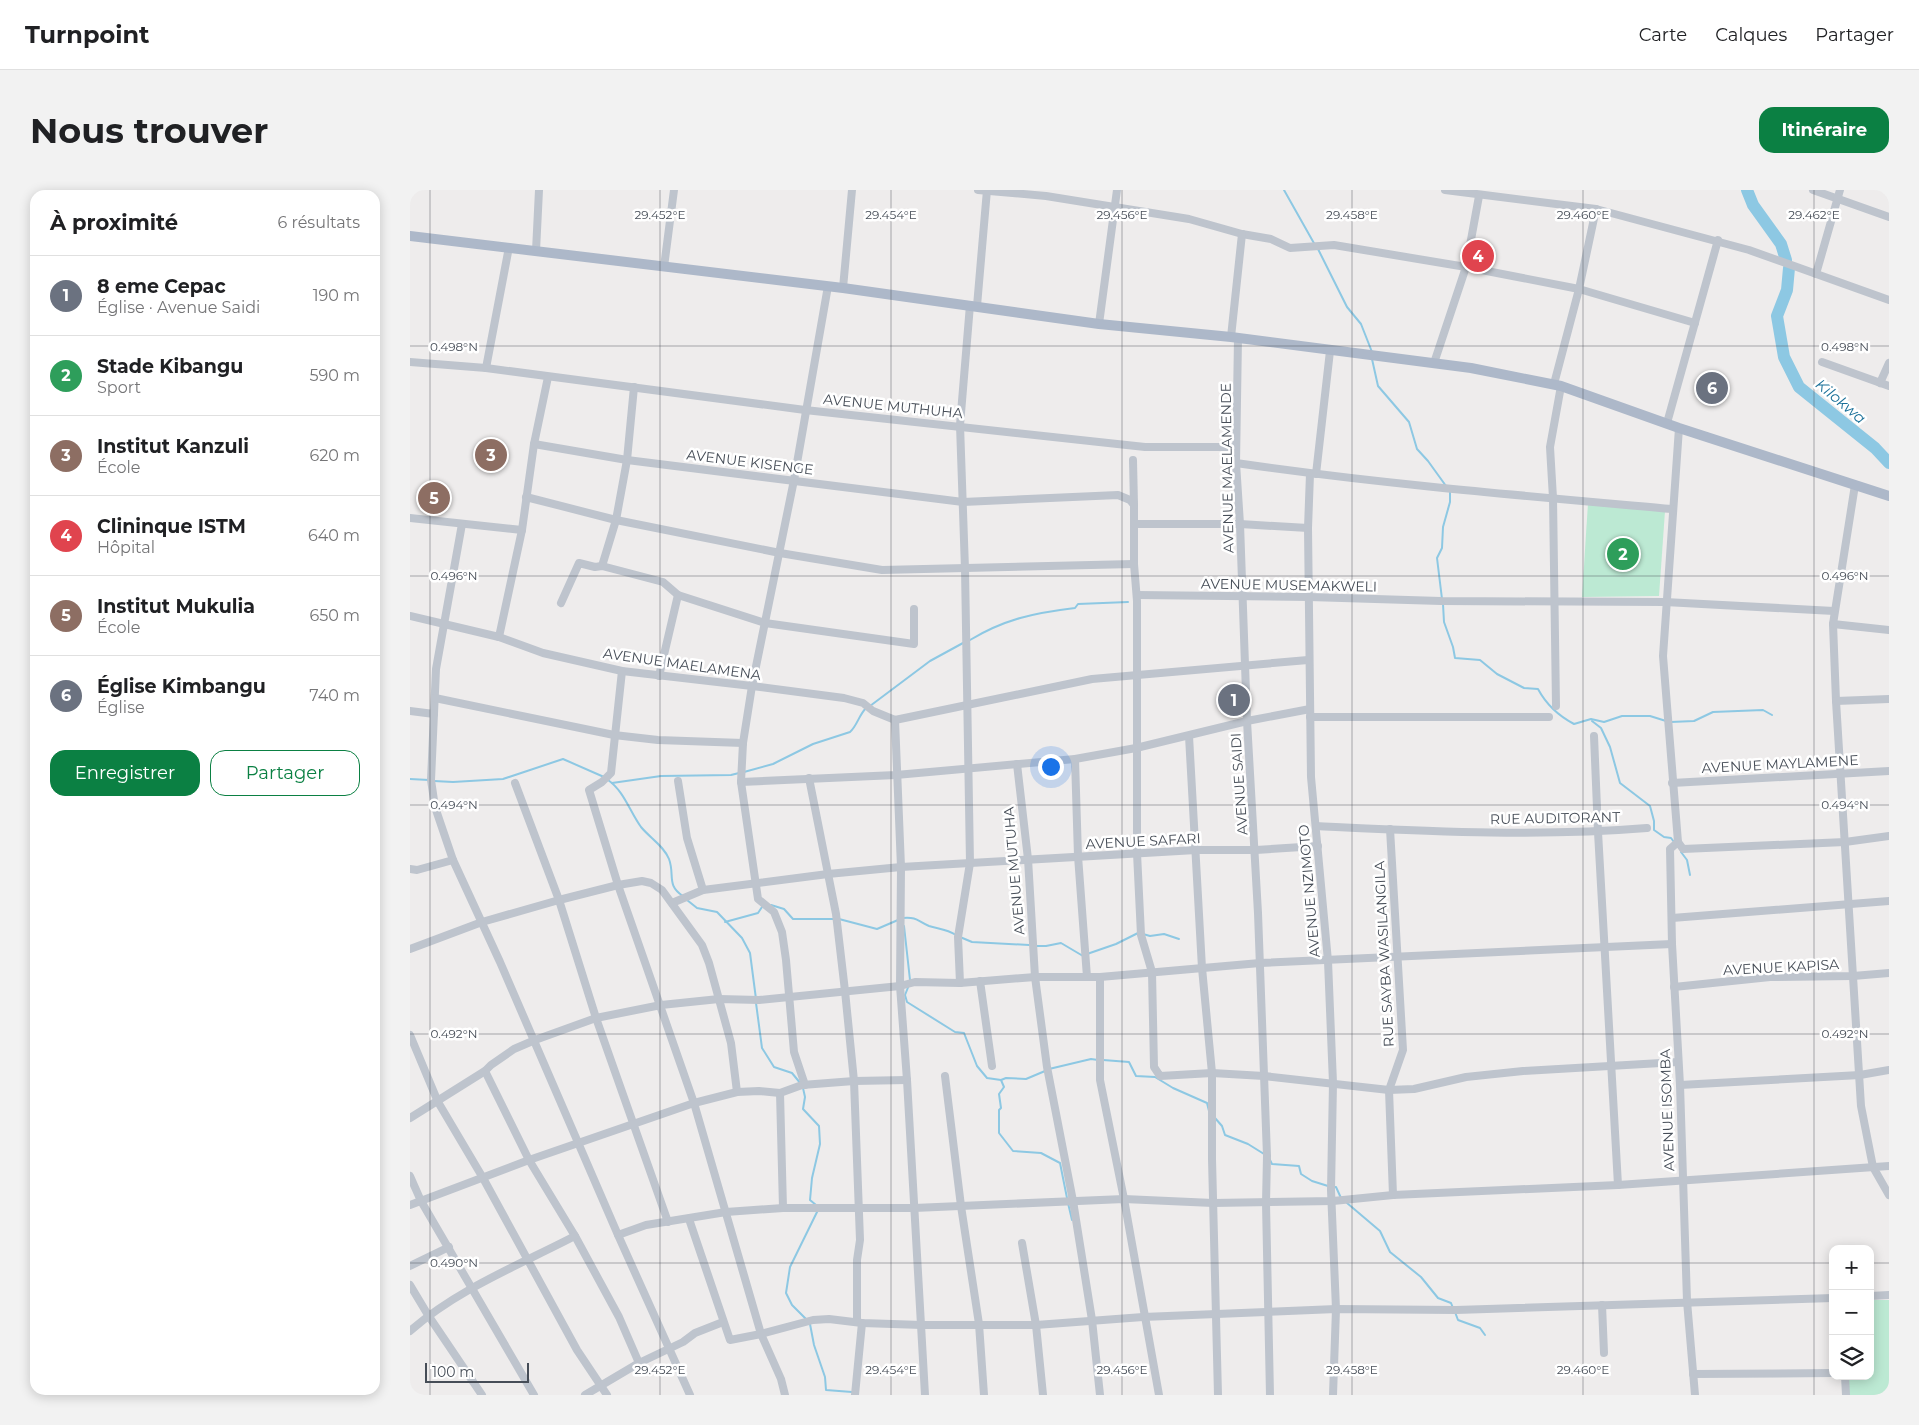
<!DOCTYPE html>
<html lang="fr">
<meta charset="utf-8">
<style>
:root{--surface:#fff;--page:#f2f2f2;--text:#202124;--muted:#757577;--line:#e0e0e0;--accent:#0b8043}
body{margin:0;font-family:Montserrat,sans-serif;background:var(--page);color:var(--text)}
.controls{position:absolute;right:15px;bottom:15px;display:grid;overflow:hidden;border-radius:10px;box-shadow:0 2px 12px #0003}
.controls button{width:45px;height:45px;display:grid;place-items:center;padding:0;border:0;border-bottom:1px solid var(--line);background:var(--surface);color:var(--text);font:25px sans-serif}
.scale{position:absolute;left:15px;bottom:12px;width:104px;box-sizing:border-box;padding-left:5px;border:2px solid #464d57;border-top:0;font-size:14px;line-height:18px;white-space:nowrap;color:#464d57;-webkit-text-stroke:4px #fff;paint-order:stroke}
.you{position:absolute;left:640px;top:576px;width:18px;height:18px;margin:-12px;border:4px solid #fff;border-radius:50%;background:#1a73e8;box-shadow:0 0 0 8px #1a73e833}
.badge{display:grid;place-items:center;width:32px;height:32px;border-radius:50%;background:var(--accent);color:#fff;font-size:16px;font-weight:700}
.pin{position:absolute;translate:-50% -50%;border:2px solid #fff;box-shadow:0 1px 5px #0006}
.list{margin:0;padding:0;list-style:none}
h2{display:flex;justify-content:space-between;align-items:center;height:65px;margin:0;padding:0 20px;font-size:21px}
h2 small{font-size:16px;font-weight:400;color:var(--muted)}
.list li{display:grid;grid-template-columns:32px 1fr auto;gap:15px;align-items:center;box-sizing:border-box;height:80px;padding:0 20px;border-top:1px solid var(--line)}
.list b{display:block;font-size:19px;white-space:nowrap}
.list p{margin:0;font-size:16px;white-space:nowrap;color:var(--muted)}
.list em{font-size:16px;font-style:normal;color:var(--muted)}
.actions{display:flex;gap:10px;padding:15px 20px}
.actions a{flex:1;padding:11px 0;border:1px solid var(--accent);border-radius:15px;text-align:center;font-size:18px;color:var(--accent)}
.actions .main{background:var(--accent);color:#fff}
.icon{flex:none;width:28px;height:28px;fill:none;stroke:currentColor;stroke-width:2;stroke-linecap:round;stroke-linejoin:round}
.map{position:relative;flex:none;width:1479px;height:1205px;overflow:hidden;border-radius:15px}
header{display:flex;align-items:center;gap:30px;box-sizing:border-box;height:70px;padding:0 25px;background:var(--surface);border-bottom:1px solid var(--line)}
header strong{font-size:24px}
nav{display:flex;gap:28px;margin-inline-start:auto;font-size:18px}
.intro{display:flex;align-items:center;justify-content:space-between;box-sizing:border-box;height:120px;padding:0 30px}
h1{margin:0;font-size:35px}
.button{padding:12px 22px;border-radius:15px;background:var(--accent);color:#fff;font-size:18px;font-weight:700}
main{display:flex;gap:30px;padding:0 30px}
aside{flex:1;background:var(--surface);border-radius:15px;box-shadow:0 2px 12px #0003}
.map>svg:first-child{display:block}
.green{fill:#bce9d3}
.lines{fill:none;stroke-linecap:round;stroke-linejoin:round}
.stream{stroke:#8dc8e3;stroke-width:2}
.river{stroke:#8dc8e3;stroke-width:12}
.minor{stroke:#bec4cd;stroke-width:8}
.major{stroke:#adb8c9;stroke-width:10}
.ticks{fill:none;stroke:#464d57;stroke-width:1;stroke-opacity:0.45}
.labels{text-anchor:middle;dominant-baseline:central;stroke-width:5;stroke-linejoin:round;paint-order:stroke}
.street-label{font-size:14px;fill:#464d57;stroke:#fff}
.water-label{font-size:15px;font-style:italic;fill:#186f98;stroke:#fff}
.ticks-label{font-size:12px;text-anchor:middle;fill:#464d57;stroke:#fff;stroke-width:5;stroke-linejoin:round;paint-order:stroke}
</style>
<header>
<strong>Turnpoint</strong>
<nav><a>Carte</a><a>Calques</a><a>Partager</a></nav>
</header>
<div class="intro"><h1>Nous trouver</h1><a class="button">Itinéraire</a></div>
<main>
<aside>
<h2>À proximité<small>6 résultats</small></h2>
<ul class="list">
<li><span class="badge" style="background:#6b7280">1</span><div><b>8 eme Cepac</b><p>Église · Avenue Saidi</p></div><em>190 m</em></li>
<li><span class="badge" style="background:#2e9e5b">2</span><div><b>Stade Kibangu</b><p>Sport</p></div><em>590 m</em></li>
<li><span class="badge" style="background:#8d6e63">3</span><div><b>Institut Kanzuli</b><p>École</p></div><em>620 m</em></li>
<li><span class="badge" style="background:#e0444e">4</span><div><b>Clininque ISTM</b><p>Hôpital</p></div><em>640 m</em></li>
<li><span class="badge" style="background:#8d6e63">5</span><div><b>Institut Mukulia</b><p>École</p></div><em>650 m</em></li>
<li><span class="badge" style="background:#6b7280">6</span><div><b>Église Kimbangu</b><p>Église</p></div><em>740 m</em></li>
</ul>
<div class="actions"><a class="main">Enregistrer</a><a>Partager</a></div>
</aside>
<div class="map">
<svg width="1479" height="1205" viewBox="0 0 1479 1205">
<rect width="100%" height="100%" fill="#eeecec"/>
<g class="green">
<path d="M 1178,313 L 1255,321 L 1249,406 L 1172,407 Z"/>
<path d="M 1460,1110 L 1479,1110 L 1479,1205 L 1438,1205 L 1438,1186 L 1460,1186 Z"/>
</g>
<g class="lines">
<g class="stream">
<path d="M 874,0 L 905,55"/>
<path d="M 908,59 L 937,117 L 951,134 L 962,162"/>
<path d="M 962,169 L 968,196 L 999,232 L 1007,259 L 1018,271 L 1036,296"/>
<path d="M 1032,409 L 1027,368 L 1032,358 L 1033,337 L 1040,312 L 1040,302"/>
<path d="M 1033,414 L 1034,432 L 1043,457 L 1045,468 L 1070,470 L 1087,484 L 1114,498 L 1128,499 C 1136,514 1149,526 1164,534 L 1181,529 L 1194,532 L 1212,526 L 1240,526 L 1256,531"/>
<path d="M 560,450 C 595,429 624,423 665,418 L 668,414 L 718,412"/>
<path d="M 460,516 L 520,471 L 553,453"/>
<path d="M 1182,531 L 1191,538 L 1200,557 L 1210,593 L 1240,616 L 1244,631 L 1244,640 L 1254,647 L 1261,648 L 1264,652"/>
<path d="M 1261,532 L 1284,531 L 1303,522 L 1353,520 L 1362,525"/>
<path d="M 334,582 L 363,574 L 403,554 L 440,542 C 447,536 449,525 456,518"/>
<path d="M 0,589 L 19,590"/>
<path d="M 198,590 C 214,601 220,622 231,637 C 240,648 254,656 259,669 C 265,685 256,695 273,706"/>
<path d="M 24,591 L 43,592 L 93,589 L 153,569 L 194,587"/>
<path d="M 202,593 L 251,586 L 321,585 L 329,583"/>
<path d="M 1271,662 L 1277,670 L 1280,685"/>
<path d="M 277,710 L 287,718 L 307,722 L 332,748 L 340,763 L 346,809"/>
<path d="M 361,715 L 374,719 L 383,729 L 424,729"/>
<path d="M 493,728 C 508,727 507,731 519,736 C 529,739 537,739 546,745"/>
<path d="M 429,729 L 467,739 L 488,730"/>
<path d="M 315,732 L 348,723 L 352,717"/>
<path d="M 494,736 L 500,790"/>
<path d="M 733,744 L 740,746 L 754,744 L 769,749"/>
<path d="M 550,747 L 562,752 L 619,755"/>
<path d="M 627,756 L 636,756 L 651,753 L 673,766"/>
<path d="M 677,764 L 706,754 L 728,743"/>
<path d="M 499,795 L 495,805 L 497,812 L 545,842 L 554,843 L 567,876 L 577,888 L 591,890 L 596,888 L 616,889 L 635,881"/>
<path d="M 346,813 L 352,858 L 364,877 L 382,883 L 391,894"/>
<path d="M 693,870 L 719,872 L 726,886 L 745,887 L 763,898 L 797,913 L 799,921"/>
<path d="M 639,879 L 681,869 L 688,870"/>
<path d="M 591,890 L 594,897 L 589,904 L 591,918 L 589,920 L 589,943 L 603,961 L 631,963 L 650,973 L 657,1008"/>
<path d="M 393,898 L 395,907 L 393,919 L 409,936 L 410,954 L 402,988 L 400,1010 L 406,1015"/>
<path d="M 805,928 L 812,936 L 815,945 L 838,954 L 854,964"/>
<path d="M 859,968 L 862,974 L 889,976 L 891,984 L 902,991 L 918,996"/>
<path d="M 923,997 L 926,997 L 931,1008"/>
<path d="M 658,1013 L 662,1030"/>
<path d="M 937,1013 L 970,1041 L 980,1062 L 1011,1087 L 1028,1108 L 1041,1113 L 1043,1118"/>
<path d="M 1045,1122 L 1048,1130 L 1070,1138 L 1075,1145"/>
<path d="M 397,1130 L 382,1115 L 376,1103 L 380,1077 L 408,1020"/>
<path d="M 400,1134 L 404,1155 L 415,1187 L 416,1200 L 442,1202"/>
</g>
<g class="river">
<path d="M 1337,0 L 1343,15 L 1371,54 L 1376,70"/>
<path d="M 1379,78 L 1377,100 L 1367,126 L 1374,167 L 1389,197 L 1465,258 L 1479,273"/>
</g>
<g class="minor">
<path d="M 568,0 L 636,6 L 779,29 L 832,44 L 861,49 L 880,58 L 924,55 L 1056,77 L 1169,99 L 1285,133"/>
<path d="M 1035,0 L 1186,19 L 1339,60 L 1479,110"/>
<path d="M 1403,0 L 1479,27"/>
<path d="M 126,61 L 129,0"/>
<path d="M 254,77 L 264,0"/>
<path d="M 1406,84 L 1430,0"/>
<path d="M 433,98 L 442,0"/>
<path d="M 567,116 L 577,0"/>
<path d="M 689,134 L 707,0"/>
<path d="M 821,147 L 832,44"/>
<path d="M 828,148 L 826,273 L 830,334 L 837,531 L 848,723 L 857,966 L 856,1013 L 860,1205"/>
<path d="M 0,172 L 76,178 L 395,220 L 735,257 L 826,257"/>
<path d="M 1412,172 L 1479,196"/>
<path d="M 1024,173 L 1056,77 L 1069,6"/>
<path d="M 76,178 L 99,57"/>
<path d="M 1470,193 L 1479,173"/>
<path d="M 1144,194 L 1169,99 L 1186,19"/>
<path d="M 1257,233 L 1308,50"/>
<path d="M 1269,238 L 1253,466 L 1268,652 L 1260,659 L 1262,754 L 1270,895 L 1277,1111 L 1285,1205"/>
<path d="M 124,254 L 217,270 L 553,312 L 708,305 L 720,310 L 724,315 L 724,374 L 727,411 L 727,663 L 731,745 L 742,782 L 744,877 L 750,886 L 802,883 L 854,886 L 979,900 L 1004,899 L 1056,887 L 1113,881 L 1268,872"/>
<path d="M 723,270 L 724,315"/>
<path d="M 826,273 C 971,294 1116,306 1262,319"/>
<path d="M 900,284 L 898,338 L 901,587 L 918,771 L 923,893 L 921,1000 L 926,1119 L 923,1205"/>
<path d="M 906,284 L 920,161"/>
<path d="M 1445,295 L 1423,434 L 1426,511 L 1451,916 L 1463,977 L 1479,1005"/>
<path d="M 116,307 L 206,330 L 370,363 L 472,380 L 724,374"/>
<path d="M 0,328 L 112,340"/>
<path d="M 52,334 L 26,479 L 21,590 L 25,617 L 43,670 L 90,772 L 208,1045 L 280,1205"/>
<path d="M 725,334 L 830,334 L 898,338"/>
<path d="M 192,376 L 206,330 L 217,270 L 224,197"/>
<path d="M 727,405 L 899,407 L 1031,411 L 1255,412 L 1424,421"/>
<path d="M 151,413 L 169,373 L 185,377 L 192,376 L 253,392 L 268,405 L 355,433 L 504,454 L 504,419"/>
<path d="M 0,426 L 89,447 L 133,463 L 212,481 L 342,496 L 434,508 L 453,513 L 463,521 L 485,530 L 682,489 L 898,470"/>
<path d="M 1423,434 L 1479,440"/>
<path d="M 89,447 L 112,340 L 124,254 L 138,187"/>
<path d="M 212,481 L 201,583 L 192,592 L 179,600 L 208,695 L 284,913 L 351,1144 L 371,1189 L 375,1205"/>
<path d="M 249,486 L 268,405"/>
<path d="M 25,508 L 204,545 L 248,550 L 333,553"/>
<path d="M 1426,511 L 1479,509"/>
<path d="M 1146,516 L 1143,308 L 1140,257 L 1151,196"/>
<path d="M 0,521 L 24,524"/>
<path d="M 900,527 L 1139,527"/>
<path d="M 485,530 L 491,677 L 490,796 L 497,890 L 515,1205"/>
<path d="M 779,546 L 792,778 L 802,883 L 802,969 L 808,1205"/>
<path d="M 1184,546 L 1188,642 L 1208,995"/>
<path d="M 665,569 L 668,666 L 677,787"/>
<path d="M 607,574 L 618,669 L 625,787 L 637,877 L 663,1011 L 682,1130 L 690,1205"/>
<path d="M 399,588 L 426,724 L 435,801 L 444,891 L 450,1050 L 447,1070 L 447,1132"/>
<path d="M 268,591 L 277,648 L 293,700"/>
<path d="M 331,592 L 486,585 L 665,569 L 726,558 L 837,531 L 900,519"/>
<path d="M 105,593 L 149,710 L 186,828 L 258,1032"/>
<path d="M 1262,593 L 1479,581"/>
<path d="M 906,636 C 1016,641 1127,647 1237,638"/>
<path d="M 980,639 L 993,860 L 979,900 L 983,1005"/>
<path d="M 1268,652 L 1273,659 L 1435,652 L 1479,646"/>
<path d="M 0,679 L 7,680 L 43,670"/>
<path d="M 262,713 L 293,700 L 418,684 L 491,677 L 786,660 L 846,660 L 908,656"/>
<path d="M 1262,728 L 1479,711"/>
<path d="M 0,759 L 72,732 L 149,710 L 208,695 L 232,691 L 241,693 L 252,700 L 292,755 L 299,773 L 321,853 L 327,902"/>
<path d="M 690,787 L 690,890 L 714,1009 L 749,1205"/>
<path d="M 570,791 L 582,876"/>
<path d="M 550,793 L 548,747 L 560,673 L 555,379 L 550,235 L 560,115"/>
<path d="M 1264,797 L 1360,787 L 1443,786 L 1479,783"/>
<path d="M 0,845 L 28,912 L 73,988 L 167,1160 L 197,1205"/>
<path d="M 75,881 L 119,970 L 165,1046 L 209,1127 L 229,1173"/>
<path d="M 535,886 L 551,1016 L 569,1134 L 574,1205"/>
<path d="M 395,895 L 384,862 L 376,770 L 372,742 L 364,722 L 348,709 L 331,592 L 333,553 L 342,496 L 384,290 L 418,96"/>
<path d="M 1270,895 L 1450,885 L 1479,880"/>
<path d="M 370,903 L 373,1018"/>
<path d="M 0,928 L 75,881 L 81,875 L 104,859 L 125,850 L 186,828 L 251,815 L 309,809 L 349,810 L 490,796 L 505,792 L 550,793 L 625,787 L 690,787 L 850,773 L 1262,754"/>
<path d="M 0,986 L 11,1011 L 124,1205"/>
<path d="M 0,1015 L 119,970 L 284,913 L 327,902 L 349,901 L 370,903 L 392,895 L 444,891 L 497,890"/>
<path d="M 279,1029 L 320,1150 L 351,1144 L 403,1130 L 419,1129 L 452,1133 L 512,1135 L 626,1135 L 733,1127 L 926,1119 L 1046,1120 L 1423,1108"/>
<path d="M 208,1045 L 236,1035 L 316,1022 L 373,1018 L 504,1018 L 714,1009 L 803,1013 L 923,1011 L 983,1005 L 1208,995 L 1479,976"/>
<path d="M 612,1053 L 626,1135 L 633,1205"/>
<path d="M 0,1076 L 39,1057"/>
<path d="M 0,1095 L 18,1125 L 72,1205"/>
<path d="M 1460,1106 L 1479,1105"/>
<path d="M 1192,1115 L 1194,1163"/>
<path d="M 0,1141 C 48,1099 109,1075 165,1046"/>
<path d="M 1283,1184 L 1423,1183"/>
<path d="M 1435,1186 L 1436,1205"/>
<path d="M 175,1205 L 229,1173 L 273,1152 L 285,1143 L 313,1132"/>
<path d="M 445,1205 L 452,1133"/>
</g>
<path class="major" d="M 0,46 L 433,98 L 689,134 L 821,147 L 1061,178 L 1151,196 L 1269,238 L 1479,306"/>
</g>
<path class="ticks" d="M 20,0 L 20,1205M 250,0 L 250,1205M 481,0 L 481,1205M 712,0 L 712,1205M 942,0 L 942,1205M 1173,0 L 1173,1205M 1404,0 L 1404,1205M 0,156 L 1479,156M 0,386 L 1479,386M 0,615 L 1479,615M 0,844 L 1479,844M 0,1073 L 1423,1073M 1460,1073 L 1479,1073"/>
<g class="labels">
<g class="street-label">
<text transform="translate(483 216) rotate(6)">AVENUE MUTHUHA</text>
<text transform="translate(340 272) rotate(7)">AVENUE KISENGE</text>
<text transform="translate(817 278) rotate(-91)">AVENUE MAELAMENDE</text>
<text transform="translate(879 395) rotate(1)">AVENUE MUSEMAKWELI</text>
<text transform="translate(272 474) rotate(8)">AVENUE MAELAMENA</text>
<text transform="translate(1370 574) rotate(-3)">AVENUE MAYLAMENE</text>
<text transform="translate(829 594) rotate(-94)">AVENUE SAIDI</text>
<text transform="translate(1145 628) rotate(-1)">RUE AUDITORANT</text>
<text transform="translate(733 651) rotate(-3)">AVENUE SAFARI</text>
<text transform="translate(604 681) rotate(-95)">AVENUE MUTUHA</text>
<text transform="translate(899 701) rotate(-95)">AVENUE NZIMOTO</text>
<text transform="translate(974 764) rotate(-93)">RUE SAYBA WASILANGILA</text>
<text transform="translate(1371 777) rotate(-3)">AVENUE KAPISA</text>
<text transform="translate(1257 920) rotate(-92)">AVENUE ISOMBA</text>
</g>
<g class="water-label">
<text transform="translate(1431 211) rotate(40)">Kilokwa</text>
</g>
</g>
<g class="ticks-label">
<text x="250" y="29">29.452°E</text>
<text x="481" y="29">29.454°E</text>
<text x="712" y="29">29.456°E</text>
<text x="942" y="29">29.458°E</text>
<text x="1173" y="29">29.460°E</text>
<text x="1404" y="29">29.462°E</text>
<text x="44" y="161">0.498°N</text>
<text x="1435" y="161">0.498°N</text>
<text x="44" y="390">0.496°N</text>
<text x="1435" y="390">0.496°N</text>
<text x="44" y="619">0.494°N</text>
<text x="1435" y="619">0.494°N</text>
<text x="44" y="848">0.492°N</text>
<text x="1435" y="848">0.492°N</text>
<text x="44" y="1077">0.490°N</text>
<text x="250" y="1184">29.452°E</text>
<text x="481" y="1184">29.454°E</text>
<text x="712" y="1184">29.456°E</text>
<text x="942" y="1184">29.458°E</text>
<text x="1173" y="1184">29.460°E</text>
</g>
</svg>
<div class="controls">
<button>+</button>
<button>−</button>
<button><svg class="icon" aria-label="layers" viewBox="0 0 24 24"><path d="M12 4l9 5-9 5-9-5zM3 14l9 5 9-5"/></svg></button>
</div>
<div class="scale">100 m</div>
<div class="you"></div>
<div class="pin badge" style="left:824px;top:510px;background:#6b7280">1</div>
<div class="pin badge" style="left:1213px;top:364px;background:#2e9e5b">2</div>
<div class="pin badge" style="left:81px;top:265px;background:#8d6e63">3</div>
<div class="pin badge" style="left:1068px;top:66px;background:#e0444e">4</div>
<div class="pin badge" style="left:24px;top:308px;background:#8d6e63">5</div>
<div class="pin badge" style="left:1302px;top:198px;background:#6b7280">6</div>
</div>
</main>
